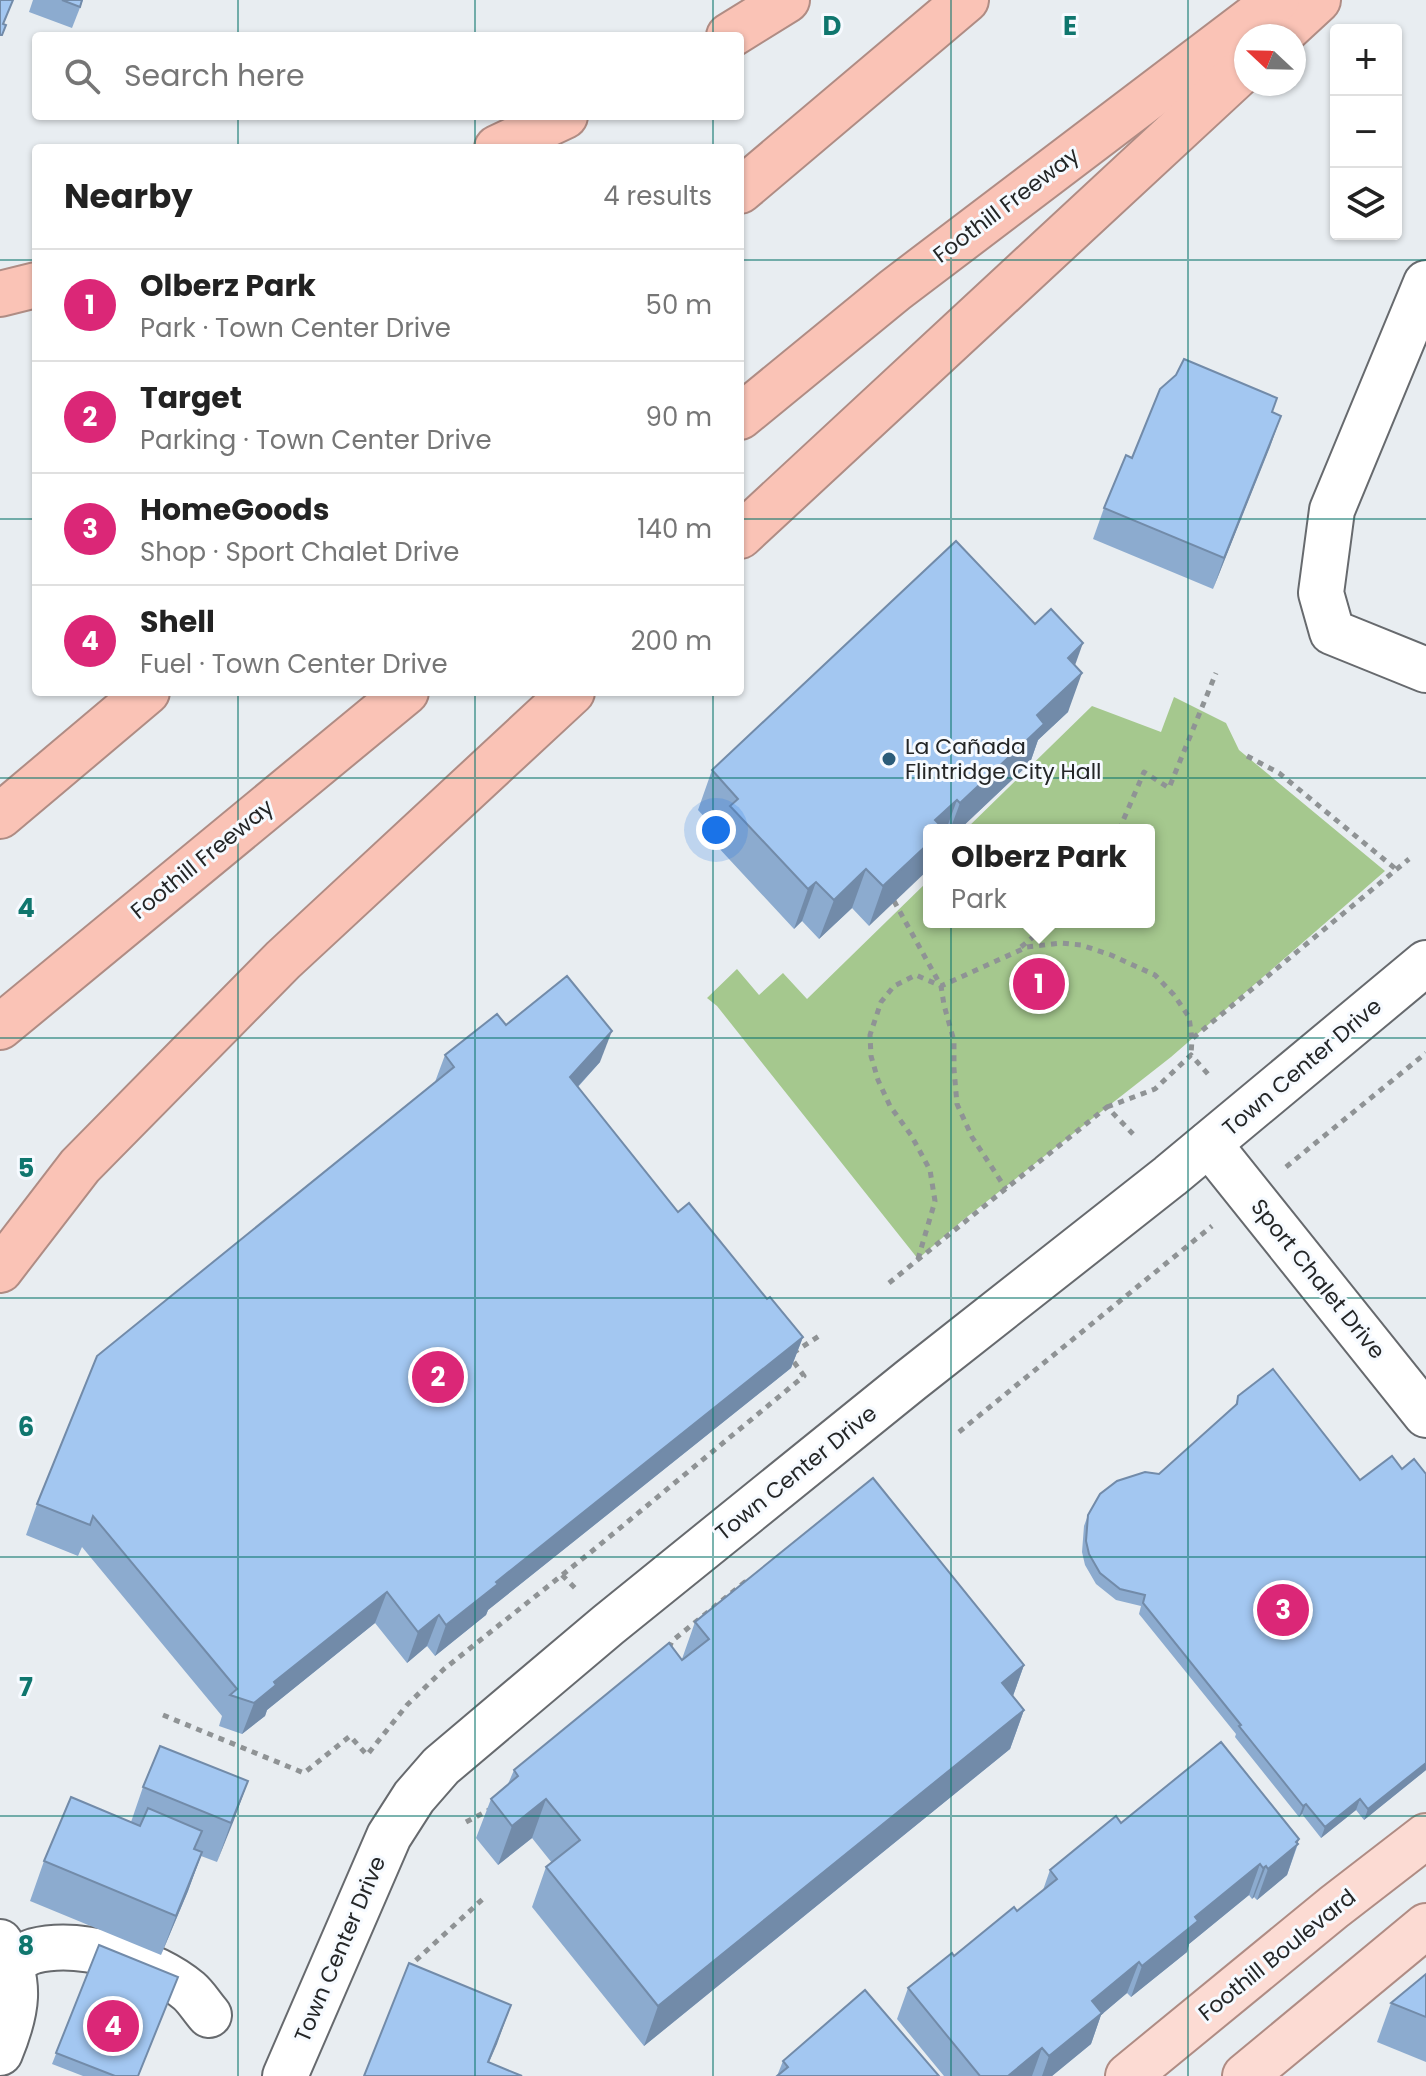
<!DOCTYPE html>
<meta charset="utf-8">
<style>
:root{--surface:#fff;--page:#f2f2f2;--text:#222;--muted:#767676;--line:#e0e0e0;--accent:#db2777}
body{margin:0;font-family:Poppins,sans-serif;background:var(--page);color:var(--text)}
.controls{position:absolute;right:24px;top:24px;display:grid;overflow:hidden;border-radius:8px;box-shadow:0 2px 6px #0004}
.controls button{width:72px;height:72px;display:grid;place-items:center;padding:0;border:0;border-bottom:2px solid var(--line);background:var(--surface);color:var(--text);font:40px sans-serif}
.compass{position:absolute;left:1234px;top:24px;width:72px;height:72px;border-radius:50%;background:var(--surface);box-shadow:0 2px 6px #0004;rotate:292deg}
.you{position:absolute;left:716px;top:830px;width:28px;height:28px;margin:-20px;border:6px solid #fff;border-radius:50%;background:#1a73e8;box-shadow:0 0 0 12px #1a73e833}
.badge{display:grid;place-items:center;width:52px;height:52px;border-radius:50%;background:var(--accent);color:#fff;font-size:26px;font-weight:700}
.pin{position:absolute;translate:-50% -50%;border:4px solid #fff;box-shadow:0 2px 8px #0006}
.popup{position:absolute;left:923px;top:824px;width:232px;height:104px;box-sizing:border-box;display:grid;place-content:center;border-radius:8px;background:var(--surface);filter:drop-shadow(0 2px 6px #0005);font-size:26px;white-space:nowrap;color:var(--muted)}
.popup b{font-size:30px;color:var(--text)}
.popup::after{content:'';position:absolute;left:50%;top:100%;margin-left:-16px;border:16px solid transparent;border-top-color:var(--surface)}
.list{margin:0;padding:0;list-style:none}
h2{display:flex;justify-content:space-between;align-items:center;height:104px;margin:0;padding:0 32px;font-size:34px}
h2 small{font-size:26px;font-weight:400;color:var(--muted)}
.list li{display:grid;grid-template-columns:52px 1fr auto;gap:24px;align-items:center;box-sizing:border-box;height:112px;padding:0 32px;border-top:2px solid var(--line)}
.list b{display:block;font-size:30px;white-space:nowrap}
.list p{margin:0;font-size:26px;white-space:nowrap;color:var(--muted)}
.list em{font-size:26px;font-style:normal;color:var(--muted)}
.icon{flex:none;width:44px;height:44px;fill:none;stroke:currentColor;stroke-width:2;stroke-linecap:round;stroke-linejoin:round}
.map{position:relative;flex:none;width:1426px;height:2076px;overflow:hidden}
.search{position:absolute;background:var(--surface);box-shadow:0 2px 6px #0004;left:32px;top:32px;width:712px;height:88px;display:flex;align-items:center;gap:20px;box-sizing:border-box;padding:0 28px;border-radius:8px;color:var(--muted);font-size:30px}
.panel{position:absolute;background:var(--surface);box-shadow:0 2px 6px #0004;left:32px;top:144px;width:712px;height:552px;border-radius:8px}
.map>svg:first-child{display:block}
.green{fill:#a5c88e}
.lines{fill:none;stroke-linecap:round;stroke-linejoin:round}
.minor-casing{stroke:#676a6e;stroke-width:48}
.major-casing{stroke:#af8c84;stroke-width:48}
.highway-casing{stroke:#af8c84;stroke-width:48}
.path{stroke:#8f9395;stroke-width:5;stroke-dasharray:6 6;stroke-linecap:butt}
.minor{stroke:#fff;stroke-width:44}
.major{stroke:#fcdbd3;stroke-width:44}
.highway{stroke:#fac3b6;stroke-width:44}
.wall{fill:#8cabcf}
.shaded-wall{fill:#728ba9}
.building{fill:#a3c7f1;stroke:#728ba9;stroke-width:2}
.grid{fill:none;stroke:#0f766e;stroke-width:2;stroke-opacity:0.55}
.poi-dot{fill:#2b5c79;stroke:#f6faff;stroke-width:3}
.labels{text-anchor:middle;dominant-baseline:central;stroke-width:6;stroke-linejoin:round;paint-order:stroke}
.street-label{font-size:22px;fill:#242627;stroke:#f6faff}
.poi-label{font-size:22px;fill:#242627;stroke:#f6faff;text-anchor:start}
.grid-label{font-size:26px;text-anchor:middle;font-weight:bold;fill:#0f766e;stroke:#f6faff;stroke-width:6;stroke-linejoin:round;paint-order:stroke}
</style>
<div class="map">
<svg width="1426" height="2076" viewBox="0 0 1426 2076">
<rect width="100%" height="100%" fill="#e8edf1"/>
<path class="green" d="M 1174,697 L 1226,723 L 1239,750 L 1385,871 L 1171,1057 L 963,1220 L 918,1259 L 717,1006 L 707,998 L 737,969 L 759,995 L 783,973 L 807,999 L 929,880 L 929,922 L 1149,922 L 1149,830 L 965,830 L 1092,706 L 1161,732 Z"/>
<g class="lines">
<defs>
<g id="minor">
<path d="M 1426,283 L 1332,510 L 1321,593 L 1332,632 L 1426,670"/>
<path d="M 1209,1144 L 1426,1415"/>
<path d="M 0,1942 C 23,1982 17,2012 0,2053"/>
<path d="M 12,1962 C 19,1958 27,1953 34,1951 C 80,1939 153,1961 189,1991 C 196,1997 202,2007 209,2015"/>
<path d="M 285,2076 L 389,1836 L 414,1797 L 441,1766 L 608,1625 L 911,1380 L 1170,1176 L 1426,963"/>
</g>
<g id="major">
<path d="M 1128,2076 L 1334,1907 L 1426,1836"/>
<path d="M 1245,2076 L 1426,1926"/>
</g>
<g id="highway">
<path d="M 729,36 L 787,0"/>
<path d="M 1279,36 L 1318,0"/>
<path d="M 497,148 L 565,116"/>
<path d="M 740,191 L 966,0"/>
<path d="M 0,294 L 36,285"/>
<path d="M 740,417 L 895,290 L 1277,0"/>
<path d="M 740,536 L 1246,67"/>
<path d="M 0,816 L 147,692"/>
<path d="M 0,1027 L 406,692"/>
<path d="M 0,1270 L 80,1166 L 283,960 L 572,692"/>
</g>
</defs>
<use href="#minor" class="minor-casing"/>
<use href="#major" class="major-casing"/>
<use href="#highway" class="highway-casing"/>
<g class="path">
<path d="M 1247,756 L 1279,773 L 1397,870"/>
<path d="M 1119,830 L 1144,772 L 1169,788 L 1216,673"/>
<path d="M 894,901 L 941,986 L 944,1005 L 954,1041 L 954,1069 L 957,1104 L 972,1137 L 1006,1189"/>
<path d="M 1021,947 L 1051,922"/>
<path d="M 1193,1038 L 1409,859"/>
<path d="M 1107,1107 L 1155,1089 L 1191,1055 L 1208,1074"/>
<path d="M 1286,1167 L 1426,1053"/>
<path d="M 918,1259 L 935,1201 L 930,1170 L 911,1135 L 890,1106 L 878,1080 L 871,1056 L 870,1035 L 881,1002 L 894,986 L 916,975 L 941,986 L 1027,947 L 1061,943 L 1081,945 L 1111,955 L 1155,975 L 1174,995 L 1189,1017 L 1192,1039 L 1191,1055"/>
<path d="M 889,1283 L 1107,1107 L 1133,1134"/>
<path d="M 793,1353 L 822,1334"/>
<path d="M 959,1432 L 1212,1226"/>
<path d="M 562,1575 L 575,1588"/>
<path d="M 669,1648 L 672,1641 L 745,1582 L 749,1582"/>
<path d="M 163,1715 L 304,1773 L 350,1736 L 367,1755 L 407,1705 L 444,1669 L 591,1552 L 804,1376 L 791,1358"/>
<path d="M 466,1822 L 489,1810"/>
<path d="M 411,1971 L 413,1963 L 485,1897"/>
</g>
<use href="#minor" class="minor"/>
<use href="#major" class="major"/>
<use href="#highway" class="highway"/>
</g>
<g class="wall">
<path d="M 33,0 L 83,0 L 72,28 L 29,12 Z"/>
<path d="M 1272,412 L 1281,416 L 1213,589 L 1093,539 L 1104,508 L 1132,458 Z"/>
<path d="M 1075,666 L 1068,712 L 1038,740 L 1030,763 L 959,830 L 929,830 L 869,926 L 852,908 L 819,939 L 802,921 L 794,929 L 716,845 L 720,834 L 698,810 L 712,770 Z"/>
<path d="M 506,1025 L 600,1062 L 578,1087 L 678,1212 L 767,1299 L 803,1337 L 791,1368 L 488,1610 L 486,1615 L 435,1656 L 427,1646 L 407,1663 L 375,1623 L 267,1710 L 265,1716 L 242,1734 L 219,1726 L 222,1716 L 82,1547 L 78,1556 L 26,1535 L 37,1504 L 435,1082 L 445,1055 Z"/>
<path d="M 1238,1396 L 1426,1770 L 1364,1820 L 1356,1810 L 1321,1838 L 1302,1814 L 1299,1817 L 1235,1737 L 1236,1734 L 1139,1614 L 1141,1606 L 1116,1600 L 1096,1584 L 1085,1565 L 1082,1552 L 1084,1526 L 1088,1515 L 1159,1474 L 1235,1406 Z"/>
<path d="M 695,1622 L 1024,1665 L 1013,1696 L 1024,1710 L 1010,1749 L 644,2046 L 532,1907 L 546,1867 L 552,1863 L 532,1838 L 498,1865 L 476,1838 L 491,1799 L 508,1784 L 514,1770 L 682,1659 Z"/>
<path d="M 248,1781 L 217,1862 L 201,1856 L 188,1891 L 161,1955 L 30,1901 L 44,1861 L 131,1822 L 143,1787 Z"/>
<path d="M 1121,1823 L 1298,1844 L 1287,1875 L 1257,1900 L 1254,1897 L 1252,1899 L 1249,1895 L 1189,1944 L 1187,1952 L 1131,1997 L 1127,1993 L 1101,2015 L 1091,2044 L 1052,2076 L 944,2076 L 897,2019 L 908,1988 L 1017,1911 L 1043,1890 L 1050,1870 Z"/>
<path d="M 99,1945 L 139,2076 L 83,2076 L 52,2064 Z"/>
<path d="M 1426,1974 L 1426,2062 L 1377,2042 L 1391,2003 Z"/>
<path d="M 783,2061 L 939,2076 L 777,2076 Z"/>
</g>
<g class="shaded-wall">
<path d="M 1281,416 L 1270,447 L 1213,589 L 1224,558 Z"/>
<path d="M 1083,643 L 1069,682 L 1068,658 Z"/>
<path d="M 1082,673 L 1068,712 L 1038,740 L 1030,763 L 959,830 L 950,830 L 960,803 L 1037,715 Z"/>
<path d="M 957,800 L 946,830 L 931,830 L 935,820 Z"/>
<path d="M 929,837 L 929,869 L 869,926 L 883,886 Z"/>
<path d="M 866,869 L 852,908 L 819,939 L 834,900 Z"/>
<path d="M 816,882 L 802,921 L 794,929 L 808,889 Z"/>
<path d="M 612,1031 L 600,1062 L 558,1108 L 570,1077 Z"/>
<path d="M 803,1337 L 791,1368 L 488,1610 L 486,1615 L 435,1656 L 446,1625 L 496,1582 Z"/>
<path d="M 387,1592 L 375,1623 L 267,1710 L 265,1716 L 242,1734 L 254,1703 L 274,1682 Z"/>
<path d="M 439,1615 L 427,1646 L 407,1663 L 418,1632 Z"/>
<path d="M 1024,1665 L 1010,1704 L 1002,1683 Z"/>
<path d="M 1024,1710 L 1010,1749 L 644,2046 L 658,2006 Z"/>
<path d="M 1426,1763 L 1426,1770 L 1364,1820 L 1368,1809 Z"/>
<path d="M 248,1781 L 234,1820 L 217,1862 L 231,1823 Z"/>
<path d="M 546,1799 L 532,1838 L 498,1865 L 512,1826 Z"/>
<path d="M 1360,1799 L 1356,1810 L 1321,1838 L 1325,1827 Z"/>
<path d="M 1306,1804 L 1302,1814 L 1299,1817 L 1303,1806 Z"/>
<path d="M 1299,1839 L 1287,1875 L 1257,1900 L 1268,1869 Z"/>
<path d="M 202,1852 L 188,1891 L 161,1955 L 176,1916 Z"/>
<path d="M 1260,1864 L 1249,1895 L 1189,1944 L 1187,1952 L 1131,1997 L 1142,1966 L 1195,1917 Z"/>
<path d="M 1266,1866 L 1254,1897 L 1252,1899 L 1263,1868 Z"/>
<path d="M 1139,1962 L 1127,1993 L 1101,2015 L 1091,2044 L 1052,2076 L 1042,2076 L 1049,2056 L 1092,2001 Z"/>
<path d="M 511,2005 L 497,2044 L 483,2076 Z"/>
<path d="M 1042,2048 L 1032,2076 L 1008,2076 Z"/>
</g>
<g class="building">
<path d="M 0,0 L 13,0 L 3,24 L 6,25 L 2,35 L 0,35 Z"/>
<path d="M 62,0 L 82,0 L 80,7 Z"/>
<path d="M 1184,359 L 1277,398 L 1272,412 L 1281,416 L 1224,558 L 1104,508 L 1126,455 L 1132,458 L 1160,389 L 1176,375 Z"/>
<path d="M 956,541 L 1035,624 L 1051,609 L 1083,643 L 1068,658 L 1082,673 L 1037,715 L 1044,724 L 960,803 L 957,800 L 935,820 L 944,829 L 929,830 L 929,843 L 883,886 L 866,869 L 834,900 L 816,882 L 808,889 L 730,806 L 738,799 L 712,770 Z"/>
<path d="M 567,976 L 612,1031 L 570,1077 L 678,1212 L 689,1203 L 767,1299 L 770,1297 L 803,1337 L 496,1582 L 498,1584 L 446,1625 L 439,1615 L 418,1632 L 387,1592 L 274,1682 L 276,1685 L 254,1703 L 230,1695 L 237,1689 L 93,1516 L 90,1525 L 37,1504 L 97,1356 L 454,1067 L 445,1055 L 497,1014 L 506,1025 Z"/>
<path d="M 1273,1369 L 1360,1480 L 1392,1456 L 1402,1469 L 1414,1459 L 1426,1474 L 1426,1763 L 1368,1809 L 1360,1799 L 1325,1827 L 1306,1804 L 1303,1806 L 1239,1726 L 1241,1725 L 1143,1603 L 1145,1595 L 1120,1589 L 1100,1573 L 1089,1554 L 1086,1541 L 1088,1515 L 1100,1494 L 1117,1481 L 1145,1472 L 1159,1474 L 1237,1404 L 1238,1396 Z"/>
<path d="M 873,1478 L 1024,1665 L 1002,1683 L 1024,1710 L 658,2006 L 546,1867 L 580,1840 L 546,1799 L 512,1826 L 491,1799 L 518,1776 L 514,1770 L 669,1643 L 682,1660 L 709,1639 L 695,1622 Z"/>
<path d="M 1221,1742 L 1299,1839 L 1296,1842 L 1298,1844 L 1268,1869 L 1266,1866 L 1263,1868 L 1260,1864 L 1195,1917 L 1198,1921 L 1142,1966 L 1139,1962 L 1092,2001 L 1102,2013 L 1049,2056 L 1042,2048 L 1008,2076 L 980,2076 L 908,1988 L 952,1953 L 954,1956 L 1014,1907 L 1017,1911 L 1057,1879 L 1050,1870 L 1116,1816 L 1121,1823 Z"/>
<path d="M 160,1746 L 248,1781 L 231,1823 L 143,1787 Z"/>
<path d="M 71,1797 L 140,1826 L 148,1808 L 202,1831 L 194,1849 L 202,1852 L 176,1916 L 44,1861 Z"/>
<path d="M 99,1945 L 178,1977 L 138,2076 L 115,2076 L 56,2053 Z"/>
<path d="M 409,1963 L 511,2005 L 488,2062 L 522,2076 L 364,2076 Z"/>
<path d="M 1426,1974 L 1426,2017 L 1391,2003 Z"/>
<path d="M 865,1990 L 939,2076 L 777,2076 L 788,2067 L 783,2061 Z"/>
</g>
<path class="grid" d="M 238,0 L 238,36M 475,0 L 475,36M 713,0 L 713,36M 951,0 L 951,2076M 1188,0 L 1188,2076M 238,116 L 238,148M 475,116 L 475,148M 713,116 L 713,148M 0,260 L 36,260M 740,260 L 1426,260M 0,519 L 36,519M 740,519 L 1426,519M 238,692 L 238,2076M 475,692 L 475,2076M 713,692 L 713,2076M 0,778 L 1426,778M 0,1038 L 1426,1038M 0,1298 L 1426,1298M 0,1557 L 1426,1557M 0,1816 L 1426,1816"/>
<circle class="poi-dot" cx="889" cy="759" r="8"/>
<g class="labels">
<g class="street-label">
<text transform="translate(1006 205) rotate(-37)">Foothill Freeway</text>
<text transform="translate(202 859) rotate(-39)">Foothill Freeway</text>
<text transform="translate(1302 1067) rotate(-40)">Town Center Drive</text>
<text transform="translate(1318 1279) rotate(51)">Sport Chalet Drive</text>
<text transform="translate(796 1473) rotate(-39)">Town Center Drive</text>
<text transform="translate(340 1949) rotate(-67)">Town Center Drive</text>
<text transform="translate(1277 1955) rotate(-39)">Foothill Boulevard</text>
</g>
<g class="poi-label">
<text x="905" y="746">La Cañada<tspan x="905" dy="25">Flintridge City Hall</tspan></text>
</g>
</g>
<g class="grid-label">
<text x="832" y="35">D</text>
<text x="1070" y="35">E</text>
<text x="26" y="917">4</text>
<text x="26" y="1177">5</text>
<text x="26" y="1436">6</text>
<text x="26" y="1696">7</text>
<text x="26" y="1955">8</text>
</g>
</svg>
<div class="controls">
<button>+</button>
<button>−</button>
<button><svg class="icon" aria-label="layers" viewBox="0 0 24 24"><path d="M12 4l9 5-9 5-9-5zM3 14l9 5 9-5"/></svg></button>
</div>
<svg class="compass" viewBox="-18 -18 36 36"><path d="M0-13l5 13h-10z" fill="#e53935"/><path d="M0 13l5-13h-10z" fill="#767676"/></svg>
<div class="you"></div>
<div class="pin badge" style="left:1039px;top:984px">1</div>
<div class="popup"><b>Olberz Park</b>Park</div>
<div class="pin badge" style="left:438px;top:1377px">2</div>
<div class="pin badge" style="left:1283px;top:1610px">3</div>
<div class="pin badge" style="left:113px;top:2026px">4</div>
<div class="search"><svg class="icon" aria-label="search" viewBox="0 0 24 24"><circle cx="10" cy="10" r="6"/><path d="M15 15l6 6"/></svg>Search here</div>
<section class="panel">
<h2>Nearby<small>4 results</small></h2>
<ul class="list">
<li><span class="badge">1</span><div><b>Olberz Park</b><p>Park · Town Center Drive</p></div><em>50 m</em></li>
<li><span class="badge">2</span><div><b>Target</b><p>Parking · Town Center Drive</p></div><em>90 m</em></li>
<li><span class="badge">3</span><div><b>HomeGoods</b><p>Shop · Sport Chalet Drive</p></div><em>140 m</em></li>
<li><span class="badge">4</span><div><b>Shell</b><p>Fuel · Town Center Drive</p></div><em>200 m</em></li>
</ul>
</section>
</div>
